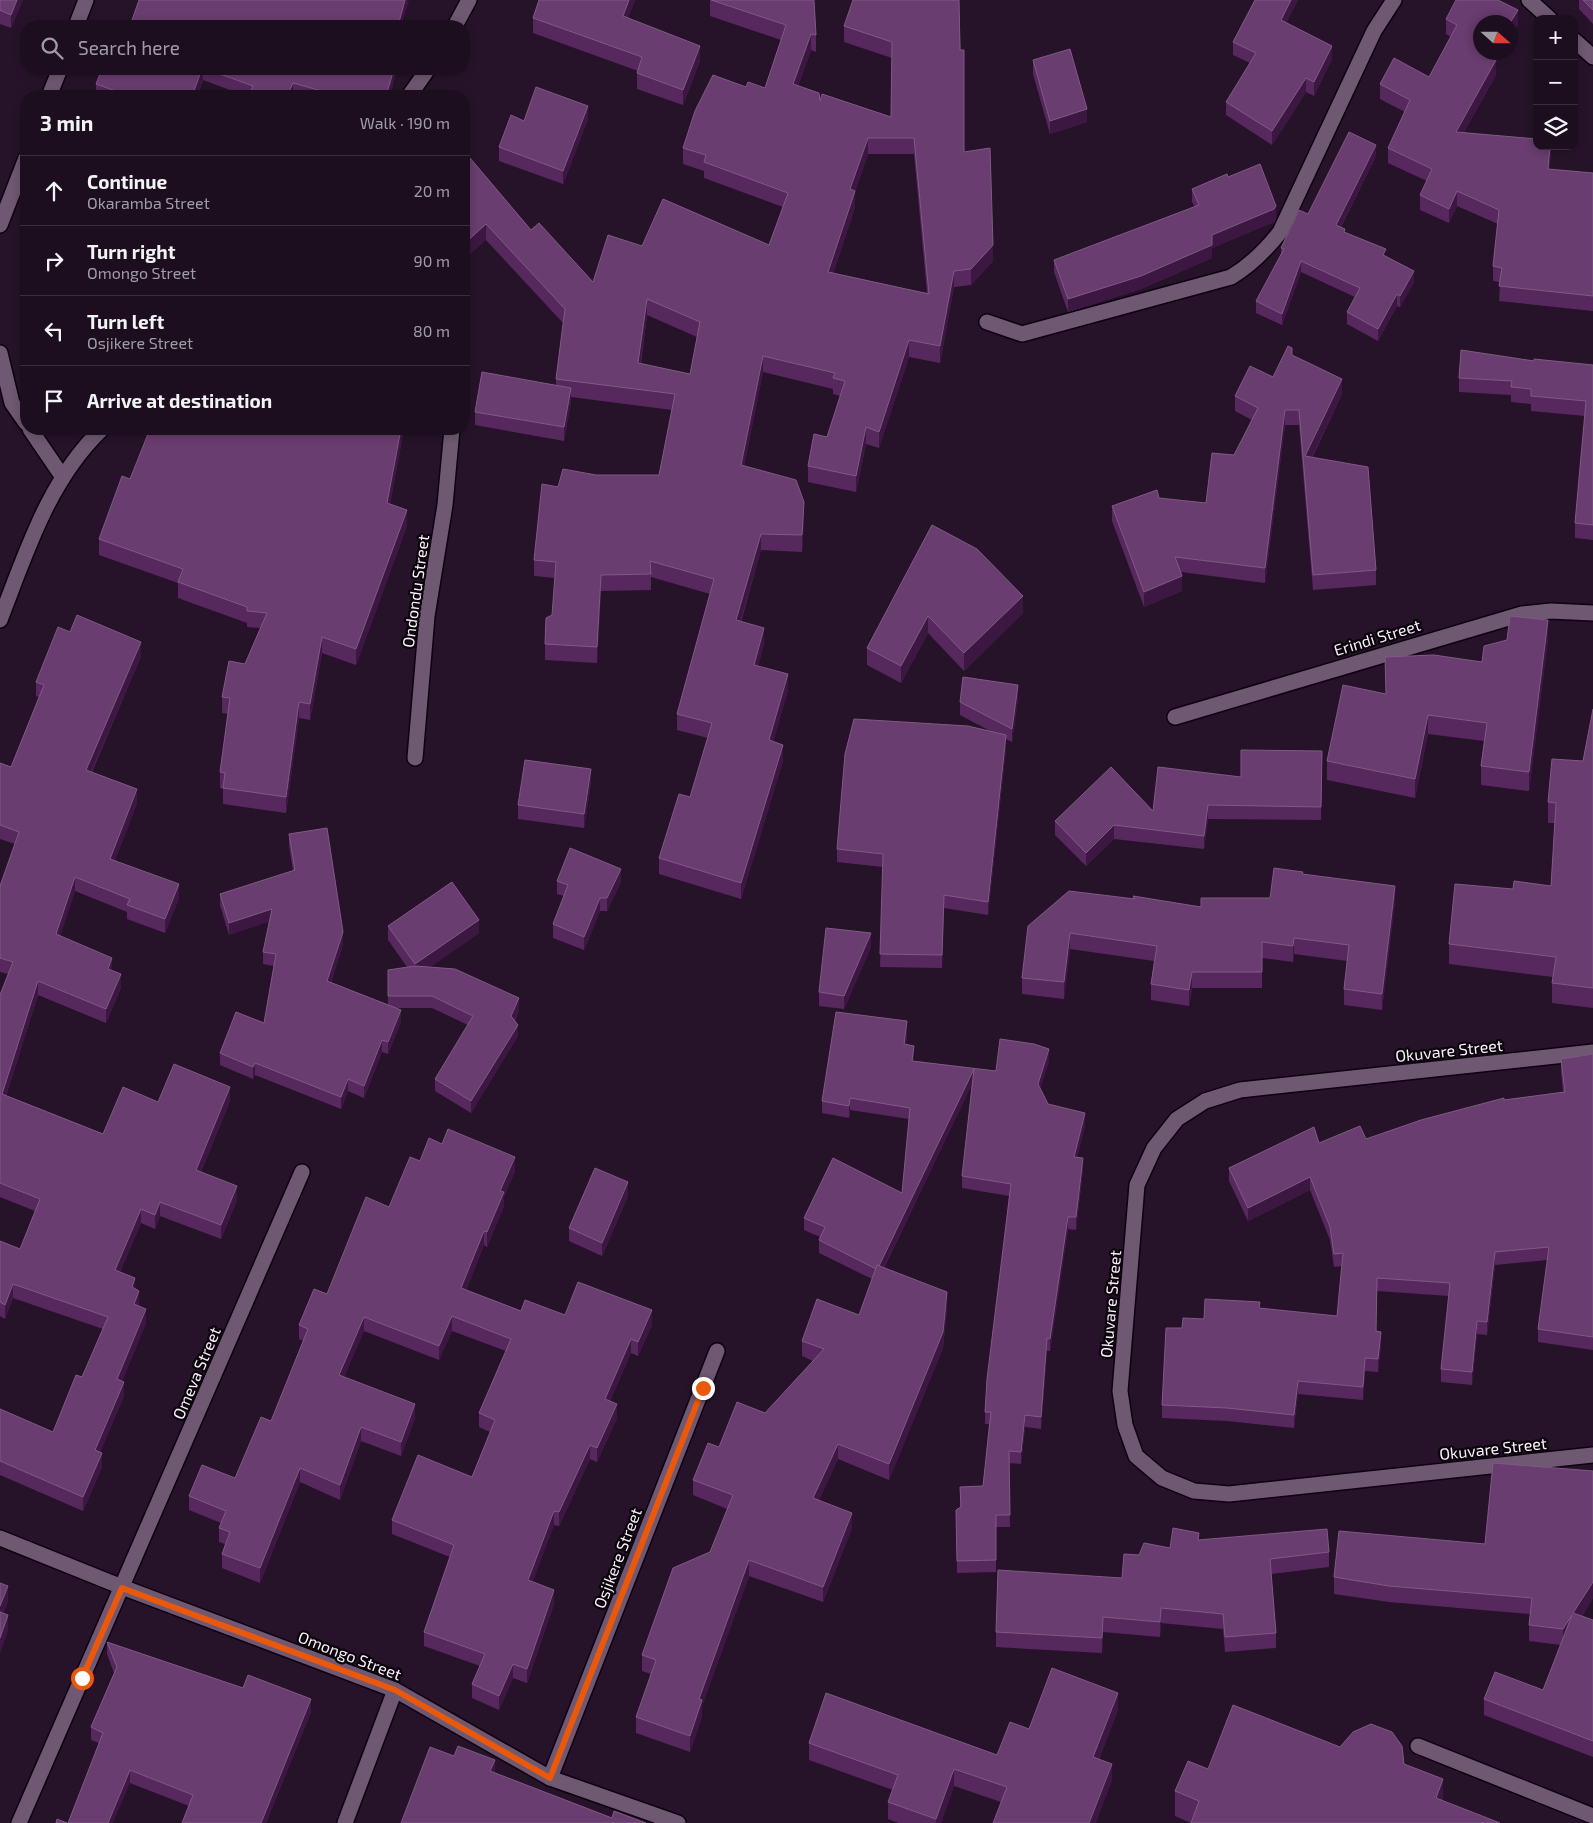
<!DOCTYPE html>
<meta charset="utf-8">
<style>
:root{--surface:#1c0e1f;--page:#251728;--text:#f1f3f6;--muted:#a09ca4;--line:#3a2e3d}
body{margin:0;font-family:"Exo 2",sans-serif;background:var(--page);color:var(--text)}
.controls{position:absolute;right:15px;top:15px;display:grid;overflow:hidden;border-radius:10px;box-shadow:0 2px 8px #0003}
.controls button{width:45px;height:45px;display:grid;place-items:center;padding:0;border:0;border-bottom:1px solid var(--line);background:var(--surface);color:var(--text);font:25px sans-serif}
.compass{position:absolute;left:1473px;top:15px;width:45px;height:45px;border-radius:50%;background:var(--surface);box-shadow:0 2px 8px #0003;rotate:111deg}
.stop{position:absolute;width:15px;height:15px;margin:-11px;border:4px solid #ea580c;border-radius:50%;background:#fff}
.stop.end{background:#ea580c;border-color:#fff;box-shadow:0 1px 5px #0008}
.list{margin:0;padding:0;list-style:none}
h2{display:flex;justify-content:space-between;align-items:center;height:65px;margin:0;padding:0 20px;font-size:21px}
h2 small{font-size:16px;font-weight:400;color:var(--muted)}
.list li{display:grid;grid-template-columns:32px 1fr auto;gap:15px;align-items:center;box-sizing:border-box;height:70px;padding:0 20px;border-top:1px solid var(--line)}
.list b{display:block;font-size:19px;white-space:nowrap}
.list p{margin:0;font-size:16px;white-space:nowrap;color:var(--muted)}
.list em{font-size:16px;font-style:normal;color:var(--muted)}
.icon{flex:none;width:28px;height:28px;fill:none;stroke:currentColor;stroke-width:2;stroke-linecap:round;stroke-linejoin:round}
.map{position:relative;flex:none;width:1593px;height:1823px;overflow:hidden}
.search{position:absolute;background:var(--surface);box-shadow:0 2px 8px #0003;left:20px;top:20px;width:450px;height:55px;display:flex;align-items:center;gap:12px;box-sizing:border-box;padding:0 18px;border-radius:20px;color:var(--muted);font-size:19px}
.panel{position:absolute;background:var(--surface);box-shadow:0 2px 8px #0003;left:20px;top:90px;width:450px;height:345px;border-radius:20px}
.map>svg:first-child{display:block}
.lines{fill:none;stroke-linecap:round;stroke-linejoin:round}
.service-casing{stroke:#0e0111;stroke-width:18}
.minor-casing{stroke:#0e0111;stroke-width:18}
.service{stroke:#6f5872;stroke-width:15}
.minor{stroke:#6f5872;stroke-width:15}
.wall{fill:#57285e;fill-rule:evenodd}
.shaded-wall{fill:#3c1742}
.building{fill:#693d6f;stroke:#805985;fill-rule:evenodd}
.route{stroke:#ea580c;stroke-width:6}
.labels{text-anchor:middle;dominant-baseline:central;stroke-width:4.5;stroke-linejoin:round;paint-order:stroke}
.street-label{font-size:16px;fill:#fbeefd;stroke:#0a040b}
</style>
<div class="map">
<svg width="1593" height="1823" viewBox="0 0 1593 1823">
<rect width="100%" height="100%" fill="#261329"/>
<g class="lines">
<defs>
<g id="service">
<path d="M 987,322 L 1022,334 L 1231,277 C 1251,265 1265,251 1280,232 L 1374,31 L 1394,0"/>
<path d="M 1418,1746 L 1593,1816"/>
</g>
<g id="minor">
<path d="M 1529,0 L 1550,19"/>
<path d="M 76,26 L 86,0"/>
<path d="M 455,26 L 469,0"/>
<path d="M 1574,40 L 1593,57"/>
<path d="M 49,96 L 60,69"/>
<path d="M 409,96 L 428,69"/>
<path d="M 0,225 L 26,158"/>
<path d="M 0,353 L 12,403 L 26,423"/>
<path d="M 30,429 L 62,476"/>
<path d="M 0,620 C 26,553 49,479 102,429"/>
<path d="M 1175,717 L 1522,614 L 1551,611 L 1593,613"/>
<path d="M 415,758 L 427,616 L 445,505 L 452,429"/>
<path d="M 1593,1052 L 1240,1090 L 1205,1101 L 1177,1119 L 1154,1148 L 1137,1185 L 1120,1391 L 1125,1425 L 1136,1456 L 1162,1478 L 1194,1491 L 1229,1494 L 1593,1455"/>
<path d="M 0,1538 L 122,1587 L 395,1690 L 550,1778 L 678,1823"/>
<path d="M 550,1778 L 717,1351"/>
<path d="M 19,1823 L 302,1172"/>
<path d="M 345,1823 L 395,1690"/>
</g>
</defs>
<use href="#service" class="service-casing"/>
<use href="#minor" class="minor-casing"/>
<use href="#service" class="service"/>
<use href="#minor" class="minor"/>
</g>
<g class="wall">
<path d="M 0,0 L 23,0 L 11,28 L 0,24 Z"/>
<path d="M 539,0 L 635,0 L 628,18 L 700,61 L 683,105 L 637,89 L 637,73 L 638,71 L 533,33 L 533,18 Z"/>
<path d="M 710,0 L 816,35 L 816,52 L 811,50 L 798,86 L 820,101 L 891,117 L 892,58 L 844,42 L 844,26 L 959,0 L 964,152 L 993,261 L 971,285 L 954,287 L 940,363 L 909,357 L 879,448 L 866,444 L 856,492 L 808,482 L 808,466 L 827,437 L 840,396 L 833,394 L 833,389 L 763,372 L 744,466 L 804,518 L 802,552 L 761,550 L 741,622 L 764,644 L 758,666 L 788,690 L 773,742 L 783,761 L 741,899 L 659,874 L 659,858 L 690,797 L 708,738 L 677,730 L 677,714 L 710,594 L 651,577 L 651,590 L 601,591 L 597,663 L 545,660 L 545,644 L 552,615 L 555,578 L 534,576 L 534,560 L 558,487 L 596,475 L 659,475 L 672,410 L 571,397 L 571,402 L 564,441 L 475,425 L 475,412 L 556,386 L 556,379 L 563,323 L 486,240 L 464,151 L 531,230 L 593,282 L 642,246 L 769,245 L 783,207 L 704,178 L 704,171 L 683,164 L 683,148 L 746,87 L 765,88 L 781,40 L 710,16 ZM 868,154 L 914,154 L 927,293 L 833,274 L 855,207 L 855,192 ZM 647,315 L 697,337 L 690,374 L 641,363 Z"/>
<path d="M 1255,0 L 1298,0 L 1286,23 L 1332,59 L 1314,96 L 1306,92 L 1272,145 L 1226,115 L 1226,102 L 1250,63 L 1233,55 L 1233,42 Z"/>
<path d="M 1579,0 L 1593,0 L 1593,24 L 1579,9 Z"/>
<path d="M 1446,19 L 1518,25 L 1480,52 L 1501,52 L 1496,61 L 1496,75 L 1464,132 L 1551,146 L 1549,169 L 1593,173 L 1593,311 L 1499,301 L 1500,282 L 1493,281 L 1493,266 L 1498,224 L 1457,206 L 1449,223 L 1420,210 L 1420,195 L 1427,181 L 1388,163 L 1388,148 L 1405,112 L 1380,99 L 1380,84 L 1429,77 L 1451,37 L 1446,34 Z"/>
<path d="M 1033,60 L 1087,122 L 1050,134 L 1033,74 Z"/>
<path d="M 102,69 L 397,69 L 390,96 L 246,96 L 203,80 L 197,96 L 96,96 L 96,84 Z"/>
<path d="M 588,119 L 563,184 L 499,161 L 499,147 L 524,121 Z"/>
<path d="M 1376,156 L 1341,227 L 1345,232 L 1386,256 L 1414,282 L 1400,307 L 1397,306 L 1378,341 L 1347,324 L 1347,312 L 1355,297 L 1301,272 L 1282,325 L 1256,313 L 1256,301 L 1281,254 L 1281,248 L 1308,214 Z"/>
<path d="M 1228,177 L 1276,218 L 1274,222 L 1212,248 L 1212,258 L 1141,289 L 1068,312 L 1054,272 L 1054,260 L 1195,207 L 1192,202 L 1192,189 Z"/>
<path d="M 1292,355 L 1342,394 L 1312,458 L 1376,570 L 1376,585 L 1313,590 L 1299,425 L 1285,425 L 1265,583 L 1181,572 L 1182,591 L 1144,607 L 1112,521 L 1112,506 L 1159,498 L 1206,503 L 1234,455 L 1252,420 L 1235,411 L 1235,396 L 1273,377 Z"/>
<path d="M 1534,361 L 1593,365 L 1593,540 L 1575,538 L 1575,523 L 1585,416 L 1531,411 L 1531,404 L 1511,402 L 1511,395 L 1459,392 L 1459,378 Z"/>
<path d="M 303,429 L 404,429 L 390,504 L 407,526 L 356,665 L 322,653 L 310,720 L 299,718 L 286,813 L 223,804 L 223,789 L 220,788 L 220,772 L 228,714 L 222,713 L 222,697 L 245,664 L 260,628 L 247,627 L 247,623 L 178,598 L 178,583 L 99,555 L 99,539 L 130,479 L 302,434 Z"/>
<path d="M 932,525 L 1023,613 L 964,671 L 928,633 L 901,683 L 867,665 L 867,648 Z"/>
<path d="M 70,632 L 141,656 L 92,772 L 137,803 L 115,860 L 179,898 L 165,933 L 127,919 L 127,912 L 75,891 L 60,936 L 112,970 L 121,988 L 106,1023 L 38,995 L 6,1096 L 103,1134 L 158,1102 L 230,1101 L 201,1172 L 237,1200 L 221,1239 L 160,1216 L 155,1229 L 141,1223 L 120,1272 L 135,1289 L 139,1305 L 139,1306 L 146,1323 L 122,1381 L 124,1396 L 100,1452 L 102,1467 L 83,1511 L 0,1475 L 0,1409 L 53,1432 L 82,1377 L 103,1329 L 13,1298 L 5,1319 L 0,1316 L 0,1241 L 20,1249 L 35,1211 L 0,1197 L 0,995 L 8,974 L 0,972 L 0,886 L 15,844 L 0,839 L 0,763 L 11,767 L 39,697 L 36,696 L 36,682 Z"/>
<path d="M 1548,639 L 1529,791 L 1481,785 L 1481,766 L 1484,741 L 1428,734 L 1415,798 L 1327,780 L 1327,761 L 1386,694 Z"/>
<path d="M 1018,698 L 1012,742 L 1006,739 L 1006,748 L 988,915 L 944,908 L 942,968 L 880,967 L 883,867 L 837,862 L 837,849 L 992,732 L 960,715 L 960,702 Z"/>
<path d="M 1593,709 L 1593,1008 L 1552,1003 L 1552,983 L 1553,977 L 1449,964 L 1449,944 L 1513,889 L 1551,886 L 1555,823 L 1548,823 L 1548,802 L 1583,761 Z"/>
<path d="M 1322,751 L 1321,820 L 1208,819 L 1204,849 L 1114,839 L 1086,866 L 1055,835 L 1055,821 L 1153,811 L 1241,777 Z"/>
<path d="M 591,783 L 584,828 L 518,819 L 518,805 Z"/>
<path d="M 289,834 L 343,944 L 331,982 L 388,1005 L 388,970 L 407,967 L 388,940 L 388,926 L 479,933 L 430,967 L 519,1010 L 515,1021 L 518,1036 L 471,1113 L 435,1091 L 435,1079 L 468,1025 L 432,1008 L 396,1008 L 401,1022 L 388,1054 L 382,1052 L 364,1098 L 348,1091 L 341,1109 L 255,1075 L 253,1079 L 220,1065 L 220,1053 L 264,1023 L 274,966 L 263,964 L 263,952 L 269,921 L 229,935 L 220,905 L 220,894 L 293,871 L 289,846 Z"/>
<path d="M 1303,874 L 1395,902 L 1382,1010 L 1344,1005 L 1344,989 L 1347,961 L 1294,954 L 1293,962 L 1262,958 L 1262,988 L 1192,988 L 1189,1006 L 1151,1000 L 1151,984 L 1154,961 L 1070,949 L 1064,999 L 1022,994 L 1022,978 L 1028,926 L 1133,898 L 1133,896 L 1201,907 L 1270,898 Z"/>
<path d="M 557,881 L 621,882 L 607,911 L 600,911 L 584,950 L 553,938 L 553,924 L 564,896 L 557,894 Z"/>
<path d="M 871,947 L 844,1009 L 819,1006 L 819,992 Z"/>
<path d="M 907,1033 L 906,1045 L 914,1058 L 914,1061 L 996,1071 L 1049,1061 L 1040,1088 L 1048,1104 L 1085,1125 L 1077,1158 L 1083,1170 L 1076,1230 L 1068,1229 L 1050,1351 L 1047,1351 L 1041,1429 L 1025,1427 L 1021,1464 L 1009,1463 L 1010,1527 L 996,1527 L 996,1572 L 957,1573 L 956,1510 L 960,1507 L 960,1487 L 983,1486 L 989,1424 L 985,1424 L 985,1412 L 1009,1196 L 962,1188 L 962,1176 L 972,1084 L 884,1268 L 947,1308 L 943,1348 L 889,1480 L 838,1459 L 819,1500 L 852,1528 L 823,1602 L 749,1576 L 702,1706 L 702,1716 L 690,1752 L 636,1733 L 636,1717 L 651,1674 L 642,1671 L 642,1655 L 710,1552 L 727,1509 L 693,1495 L 693,1480 L 719,1447 L 765,1413 L 813,1361 L 802,1356 L 802,1341 L 859,1315 L 872,1279 L 819,1253 L 819,1240 L 820,1237 L 804,1230 L 804,1218 L 902,1193 L 909,1119 L 850,1110 L 849,1118 L 822,1113 L 822,1101 Z"/>
<path d="M 1593,1054 L 1593,1350 L 1538,1342 L 1538,1329 L 1548,1260 L 1495,1265 L 1487,1335 L 1477,1334 L 1472,1385 L 1441,1382 L 1441,1369 L 1449,1296 L 1377,1291 L 1376,1331 L 1381,1345 L 1378,1372 L 1365,1371 L 1363,1400 L 1298,1394 L 1294,1428 L 1227,1421 L 1162,1418 L 1162,1405 L 1182,1328 L 1204,1319 L 1260,1309 L 1337,1316 L 1342,1266 L 1334,1267 L 1330,1240 L 1310,1190 L 1248,1221 L 1229,1181 L 1229,1168 L 1319,1143 L 1366,1139 L 1504,1100 L 1563,1092 L 1561,1072 L 1561,1059 Z"/>
<path d="M 442,1144 L 515,1171 L 504,1197 L 504,1206 L 487,1247 L 484,1245 L 466,1290 L 521,1311 L 652,1325 L 638,1356 L 631,1353 L 610,1401 L 617,1418 L 597,1462 L 590,1459 L 559,1526 L 554,1525 L 532,1582 L 554,1604 L 527,1683 L 513,1678 L 499,1710 L 472,1698 L 472,1684 L 480,1666 L 424,1646 L 424,1632 L 450,1557 L 392,1534 L 392,1520 L 472,1477 L 490,1432 L 479,1427 L 479,1413 L 506,1351 L 452,1331 L 439,1360 L 364,1331 L 344,1377 L 415,1418 L 401,1456 L 361,1441 L 340,1500 L 300,1482 L 260,1583 L 222,1568 L 222,1554 L 225,1544 L 219,1542 L 219,1528 L 221,1523 L 189,1510 L 189,1496 L 235,1478 L 271,1421 L 304,1341 L 299,1339 L 299,1325 L 327,1294 L 389,1207 L 420,1161 Z"/>
<path d="M 628,1196 L 602,1256 L 569,1241 L 569,1228 Z"/>
<path d="M 1593,1471 L 1593,1598 L 1582,1616 L 1593,1620 L 1593,1757 L 1484,1715 L 1484,1699 L 1543,1690 L 1561,1645 L 1529,1641 L 1529,1625 L 1530,1614 L 1389,1602 L 1334,1594 L 1334,1577 L 1485,1544 Z"/>
<path d="M 1199,1540 L 1329,1552 L 1329,1567 L 1271,1574 L 1276,1633 L 1276,1648 L 1225,1652 L 1223,1629 L 1161,1623 L 1160,1637 L 1103,1632 L 1102,1653 L 996,1647 L 996,1632 L 1122,1578 L 1139,1555 Z"/>
<path d="M 107,1642 L 311,1712 L 266,1823 L 182,1823 L 189,1806 L 130,1783 L 99,1743 L 91,1740 L 91,1727 L 114,1673 L 107,1654 Z"/>
<path d="M 1118,1710 L 1099,1759 L 1112,1781 L 1001,1802 L 954,1786 L 941,1823 L 899,1823 L 888,1819 L 888,1802 L 893,1790 L 809,1760 L 809,1743 L 997,1755 L 1029,1729 Z"/>
<path d="M 1340,1747 L 1404,1764 L 1443,1800 L 1191,1823 L 1175,1816 L 1175,1791 L 1208,1769 Z"/>
</g>
<g class="shaded-wall">
<path d="M 17,0 L 23,0 L 11,28 L 11,15 Z"/>
<path d="M 405,0 L 409,0 L 401,26 L 398,26 Z"/>
<path d="M 629,0 L 635,0 L 623,31 L 623,16 Z"/>
<path d="M 1291,0 L 1298,0 L 1281,33 L 1281,20 Z"/>
<path d="M 1518,10 L 1518,25 L 1510,37 L 1510,23 Z"/>
<path d="M 811,34 L 811,50 L 793,100 L 793,84 Z"/>
<path d="M 700,46 L 700,61 L 683,105 L 683,90 Z"/>
<path d="M 1332,46 L 1332,59 L 1314,96 L 1314,82 Z"/>
<path d="M 1492,52 L 1501,52 L 1496,61 L 1496,75 L 1456,146 L 1456,132 Z"/>
<path d="M 202,69 L 203,80 L 197,96 L 192,96 Z"/>
<path d="M 394,69 L 397,69 L 390,96 L 386,96 Z"/>
<path d="M 1306,78 L 1306,92 L 1272,145 L 1272,131 Z"/>
<path d="M 293,83 L 293,96 L 287,96 Z"/>
<path d="M 588,106 L 588,119 L 563,184 L 563,171 Z"/>
<path d="M 1087,109 L 1087,122 L 1050,134 L 1050,121 Z"/>
<path d="M 868,138 L 868,154 L 855,192 L 855,207 L 828,289 L 828,272 L 850,189 Z"/>
<path d="M 1376,145 L 1376,156 L 1336,236 L 1336,225 Z"/>
<path d="M 1550,146 L 1551,155 L 1548,184 L 1548,169 Z"/>
<path d="M 1457,191 L 1457,206 L 1449,223 L 1449,209 Z"/>
<path d="M 1276,206 L 1276,218 L 1274,222 L 1212,248 L 1212,258 L 1141,289 L 1068,312 L 1068,299 Z"/>
<path d="M 486,224 L 486,240 L 464,260 L 464,244 Z"/>
<path d="M 993,245 L 993,261 L 971,285 L 971,269 Z"/>
<path d="M 1301,261 L 1301,272 L 1282,325 L 1282,314 Z"/>
<path d="M 954,271 L 954,287 L 940,363 L 940,346 Z"/>
<path d="M 1414,271 L 1414,282 L 1400,307 L 1400,296 Z"/>
<path d="M 1397,294 L 1397,306 L 1378,341 L 1378,329 Z"/>
<path d="M 647,299 L 647,315 L 638,379 L 638,363 Z"/>
<path d="M 909,340 L 909,357 L 879,448 L 879,432 Z"/>
<path d="M 763,356 L 763,372 L 741,481 L 741,465 Z"/>
<path d="M 1342,379 L 1342,394 L 1305,471 L 1305,456 Z"/>
<path d="M 571,388 L 571,402 L 564,441 L 564,427 Z"/>
<path d="M 1285,410 L 1285,425 L 1265,583 L 1265,568 Z"/>
<path d="M 866,427 L 866,444 L 856,492 L 856,476 Z"/>
<path d="M 401,429 L 404,429 L 387,519 L 387,503 Z"/>
<path d="M 804,502 L 804,518 L 802,552 L 802,535 Z"/>
<path d="M 407,510 L 407,526 L 356,665 L 356,649 Z"/>
<path d="M 761,534 L 761,550 L 736,636 L 736,620 Z"/>
<path d="M 601,575 L 601,591 L 597,663 L 597,647 Z"/>
<path d="M 1182,576 L 1182,591 L 1144,607 L 1144,592 Z"/>
<path d="M 1023,596 L 1023,613 L 964,671 L 964,653 Z"/>
<path d="M 928,616 L 928,633 L 901,683 L 901,666 Z"/>
<path d="M 1548,620 L 1548,639 L 1529,791 L 1529,772 Z"/>
<path d="M 764,628 L 764,644 L 754,681 L 754,665 Z"/>
<path d="M 322,637 L 322,653 L 310,720 L 310,704 Z"/>
<path d="M 141,642 L 141,656 L 86,784 L 86,770 Z"/>
<path d="M 788,674 L 788,690 L 769,757 L 769,740 Z"/>
<path d="M 1018,685 L 1018,698 L 1012,742 L 1012,729 Z"/>
<path d="M 299,702 L 299,718 L 286,813 L 286,797 Z"/>
<path d="M 1428,715 L 1428,734 L 1415,798 L 1415,779 Z"/>
<path d="M 1006,735 L 1006,748 L 988,915 L 988,902 Z"/>
<path d="M 783,745 L 783,761 L 741,899 L 741,883 Z"/>
<path d="M 591,769 L 591,783 L 584,828 L 584,814 Z"/>
<path d="M 137,789 L 137,803 L 110,873 L 110,859 Z"/>
<path d="M 1208,805 L 1208,819 L 1204,849 L 1204,836 Z"/>
<path d="M 1114,825 L 1114,839 L 1086,866 L 1086,853 Z"/>
<path d="M 621,869 L 621,882 L 607,911 L 607,898 Z"/>
<path d="M 75,877 L 75,891 L 56,948 L 56,934 Z"/>
<path d="M 179,884 L 179,898 L 165,933 L 165,919 Z"/>
<path d="M 1395,886 L 1395,902 L 1382,1010 L 1382,994 Z"/>
<path d="M 944,895 L 944,908 L 942,968 L 942,955 Z"/>
<path d="M 600,898 L 600,911 L 584,950 L 584,937 Z"/>
<path d="M 272,909 L 272,921 L 229,935 L 229,923 Z"/>
<path d="M 479,920 L 479,933 L 415,978 L 415,964 Z"/>
<path d="M 343,932 L 343,944 L 327,993 L 327,981 Z"/>
<path d="M 871,933 L 871,947 L 844,1009 L 844,996 Z"/>
<path d="M 1070,933 L 1070,949 L 1064,999 L 1064,982 Z"/>
<path d="M 1294,938 L 1294,954 L 1293,962 L 1293,946 Z"/>
<path d="M 112,958 L 112,972 L 108,969 Z"/>
<path d="M 1192,972 L 1192,988 L 1189,1006 L 1189,990 Z"/>
<path d="M 121,974 L 121,988 L 106,1023 L 106,1009 Z"/>
<path d="M 38,981 L 38,995 L 2,1108 L 2,1094 Z"/>
<path d="M 519,998 L 519,1010 L 511,1028 L 511,1016 Z"/>
<path d="M 401,1010 L 401,1022 L 388,1054 L 388,1042 Z"/>
<path d="M 907,1021 L 907,1033 L 904,1056 L 904,1044 Z"/>
<path d="M 518,1025 L 518,1036 L 471,1113 L 471,1101 Z"/>
<path d="M 382,1040 L 382,1052 L 364,1098 L 364,1086 Z"/>
<path d="M 914,1046 L 914,1058 L 912,1073 L 912,1061 Z"/>
<path d="M 1049,1049 L 1049,1061 L 1038,1096 L 1038,1084 Z"/>
<path d="M 255,1063 L 255,1075 L 253,1079 L 253,1067 Z"/>
<path d="M 974,1069 L 974,1081 L 877,1281 L 877,1269 Z"/>
<path d="M 348,1079 L 348,1091 L 341,1109 L 341,1097 Z"/>
<path d="M 230,1087 L 230,1101 L 196,1184 L 196,1170 Z"/>
<path d="M 850,1098 L 850,1110 L 849,1118 L 849,1106 Z"/>
<path d="M 1085,1113 L 1085,1125 L 1074,1170 L 1074,1157 Z"/>
<path d="M 515,1157 L 515,1171 L 504,1197 L 504,1206 L 487,1247 L 487,1232 L 500,1191 Z"/>
<path d="M 1083,1158 L 1083,1170 L 1076,1230 L 1076,1217 Z"/>
<path d="M 1310,1177 L 1310,1190 L 1248,1221 L 1248,1208 Z"/>
<path d="M 628,1182 L 628,1196 L 602,1256 L 602,1243 Z"/>
<path d="M 237,1186 L 237,1200 L 221,1239 L 221,1225 Z"/>
<path d="M 160,1202 L 160,1216 L 155,1229 L 155,1215 Z"/>
<path d="M 141,1209 L 141,1223 L 115,1284 L 115,1270 Z"/>
<path d="M 1068,1217 L 1068,1229 L 1050,1351 L 1050,1339 Z"/>
<path d="M 484,1231 L 484,1245 L 461,1302 L 461,1288 Z"/>
<path d="M 1495,1252 L 1495,1265 L 1487,1335 L 1487,1322 Z"/>
<path d="M 135,1278 L 135,1292 L 132,1287 Z"/>
<path d="M 13,1284 L 13,1298 L 5,1319 L 5,1305 Z"/>
<path d="M 139,1291 L 139,1305 L 134,1318 L 134,1304 Z"/>
<path d="M 947,1292 L 947,1308 L 943,1348 L 889,1480 L 889,1464 Z"/>
<path d="M 146,1309 L 146,1323 L 117,1393 L 117,1379 Z"/>
<path d="M 652,1310 L 652,1325 L 638,1356 L 638,1342 Z"/>
<path d="M 452,1316 L 452,1331 L 439,1360 L 439,1346 Z"/>
<path d="M 364,1317 L 364,1331 L 339,1389 L 339,1375 Z"/>
<path d="M 1477,1321 L 1477,1334 L 1472,1385 L 1472,1372 Z"/>
<path d="M 1381,1332 L 1381,1345 L 1378,1372 L 1378,1359 Z"/>
<path d="M 1047,1338 L 1047,1351 L 1041,1429 L 1041,1417 Z"/>
<path d="M 631,1339 L 631,1353 L 605,1413 L 605,1399 Z"/>
<path d="M 1365,1358 L 1365,1371 L 1363,1400 L 1363,1387 Z"/>
<path d="M 1298,1381 L 1298,1394 L 1294,1428 L 1294,1415 Z"/>
<path d="M 124,1382 L 124,1396 L 95,1464 L 95,1450 Z"/>
<path d="M 415,1404 L 415,1418 L 401,1456 L 401,1442 Z"/>
<path d="M 617,1404 L 617,1418 L 597,1462 L 597,1448 Z"/>
<path d="M 1025,1415 L 1025,1427 L 1021,1464 L 1021,1452 Z"/>
<path d="M 361,1427 L 361,1441 L 340,1500 L 340,1485 Z"/>
<path d="M 838,1444 L 838,1459 L 813,1514 L 813,1498 Z"/>
<path d="M 590,1445 L 590,1459 L 559,1526 L 559,1512 Z"/>
<path d="M 102,1453 L 102,1467 L 83,1511 L 83,1497 Z"/>
<path d="M 300,1468 L 300,1482 L 260,1583 L 260,1568 Z"/>
<path d="M 554,1511 L 554,1525 L 528,1595 L 528,1580 Z"/>
<path d="M 852,1513 L 852,1528 L 823,1602 L 823,1587 Z"/>
<path d="M 749,1560 L 749,1576 L 702,1706 L 702,1716 L 690,1752 L 690,1736 L 699,1699 Z"/>
<path d="M 1593,1582 L 1593,1598 L 1573,1629 L 1573,1613 Z"/>
<path d="M 8,1586 L 8,1602 L 0,1623 L 0,1606 Z"/>
<path d="M 554,1590 L 554,1604 L 527,1683 L 527,1669 Z"/>
<path d="M 1161,1608 L 1161,1623 L 1160,1637 L 1160,1622 Z"/>
<path d="M 8,1615 L 8,1631 L 0,1654 L 0,1638 Z"/>
<path d="M 1572,1615 L 1563,1645 L 1563,1629 Z"/>
<path d="M 1103,1617 L 1103,1632 L 1102,1653 L 1102,1638 Z"/>
<path d="M 513,1664 L 513,1678 L 499,1710 L 499,1696 Z"/>
<path d="M 1118,1693 L 1118,1710 L 1093,1774 L 1093,1757 Z"/>
<path d="M 311,1699 L 311,1712 L 266,1823 L 261,1823 Z"/>
<path d="M 495,1760 L 495,1776 L 490,1771 Z"/>
<path d="M 1112,1764 L 1112,1781 L 1096,1823 L 1089,1823 Z"/>
<path d="M 954,1769 L 954,1786 L 941,1823 L 936,1823 L 936,1819 Z"/>
<path d="M 130,1770 L 130,1783 L 113,1823 L 108,1823 Z"/>
<path d="M 1443,1779 L 1443,1804 L 1436,1798 Z"/>
</g>
<g class="building">
<path d="M 0,0 L 17,0 L 11,15 L 0,10 Z"/>
<path d="M 139,0 L 405,0 L 398,26 L 130,26 Z"/>
<path d="M 539,0 L 629,0 L 623,16 L 700,46 L 683,90 L 637,73 L 642,57 L 533,18 Z"/>
<path d="M 711,0 L 814,0 L 816,35 L 811,34 L 793,84 L 819,93 L 820,101 L 822,94 L 891,117 L 892,42 L 844,26 L 853,0 L 959,0 L 960,50 L 964,50 L 964,152 L 990,148 L 993,245 L 971,269 L 954,271 L 940,346 L 909,340 L 879,432 L 866,427 L 856,476 L 808,466 L 814,434 L 827,437 L 845,381 L 833,378 L 835,373 L 763,356 L 741,465 L 796,480 L 804,502 L 802,535 L 761,534 L 736,620 L 764,628 L 754,665 L 788,674 L 769,740 L 783,745 L 741,883 L 659,858 L 679,794 L 690,797 L 712,723 L 677,714 L 714,579 L 650,561 L 651,574 L 601,575 L 597,647 L 545,644 L 546,618 L 552,615 L 556,562 L 534,560 L 542,484 L 558,487 L 563,469 L 596,475 L 659,475 L 675,394 L 556,379 L 565,309 L 486,224 L 464,244 L 464,151 L 531,230 L 539,223 L 593,282 L 608,235 L 642,246 L 663,199 L 769,245 L 788,193 L 704,162 L 706,155 L 683,148 L 695,111 L 713,75 L 746,87 L 748,82 L 765,88 L 786,25 ZM 868,138 L 914,138 L 929,294 L 828,272 L 855,191 L 850,189 ZM 647,299 L 700,322 L 690,374 L 638,363 Z"/>
<path d="M 1255,0 L 1291,0 L 1281,20 L 1332,46 L 1314,82 L 1306,78 L 1272,131 L 1226,102 L 1256,53 L 1233,42 Z"/>
<path d="M 1456,0 L 1498,0 L 1518,10 L 1510,23 L 1480,22 L 1480,52 L 1492,52 L 1491,54 L 1496,60 L 1456,132 L 1537,139 L 1537,146 L 1550,146 L 1548,169 L 1593,173 L 1593,296 L 1499,286 L 1502,268 L 1493,266 L 1499,210 L 1457,191 L 1449,209 L 1420,195 L 1432,169 L 1388,148 L 1410,100 L 1380,84 L 1394,58 L 1429,77 L 1457,25 L 1446,19 Z"/>
<path d="M 1583,0 L 1593,0 L 1593,10 Z"/>
<path d="M 1070,49 L 1087,109 L 1050,121 L 1033,60 Z"/>
<path d="M 102,69 L 202,69 L 192,96 L 123,96 L 124,94 L 96,84 Z"/>
<path d="M 206,69 L 394,69 L 386,96 L 340,96 L 293,83 L 287,96 L 248,96 L 253,86 Z"/>
<path d="M 536,87 L 588,106 L 563,171 L 499,147 L 511,115 L 524,121 Z"/>
<path d="M 1349,132 L 1376,145 L 1336,225 L 1345,229 L 1344,232 L 1386,249 L 1383,255 L 1414,271 L 1400,296 L 1397,294 L 1378,329 L 1347,312 L 1360,288 L 1301,261 L 1282,314 L 1256,301 L 1284,249 L 1281,248 L 1299,210 L 1308,214 Z"/>
<path d="M 1260,164 L 1276,206 L 1274,209 L 1212,235 L 1212,245 L 1141,276 L 1068,299 L 1054,260 L 1199,205 L 1192,189 L 1227,174 L 1228,177 Z"/>
<path d="M 1288,346 L 1292,348 L 1292,355 L 1342,379 L 1305,456 L 1368,467 L 1376,570 L 1313,575 L 1299,410 L 1285,410 L 1265,568 L 1175,557 L 1182,576 L 1144,592 L 1112,506 L 1157,490 L 1159,498 L 1206,503 L 1212,453 L 1234,455 L 1258,408 L 1235,396 L 1250,366 L 1273,377 Z"/>
<path d="M 1461,350 L 1534,361 L 1534,359 L 1593,365 L 1593,525 L 1575,523 L 1586,401 L 1531,396 L 1531,389 L 1511,387 L 1512,381 L 1459,378 Z"/>
<path d="M 482,372 L 571,388 L 564,427 L 475,412 Z"/>
<path d="M 150,429 L 288,429 L 302,434 L 303,429 L 401,429 L 387,503 L 407,510 L 356,649 L 322,637 L 310,704 L 299,702 L 286,797 L 223,788 L 225,773 L 220,772 L 230,698 L 222,697 L 229,661 L 245,664 L 267,613 L 247,611 L 247,607 L 178,582 L 183,569 L 99,539 L 122,476 L 130,479 Z"/>
<path d="M 932,525 L 977,549 L 1023,596 L 964,653 L 928,616 L 901,666 L 867,648 Z"/>
<path d="M 77,615 L 141,642 L 86,770 L 137,789 L 110,859 L 179,884 L 165,919 L 127,905 L 130,899 L 75,877 L 56,934 L 112,958 L 108,969 L 121,974 L 106,1009 L 38,981 L 2,1094 L 103,1134 L 123,1087 L 158,1102 L 174,1064 L 230,1087 L 196,1170 L 237,1186 L 221,1225 L 160,1202 L 155,1215 L 141,1209 L 115,1270 L 135,1278 L 132,1287 L 139,1291 L 134,1304 L 146,1309 L 117,1379 L 124,1382 L 95,1450 L 102,1453 L 83,1497 L 0,1461 L 0,1409 L 53,1432 L 76,1375 L 82,1377 L 108,1317 L 13,1284 L 5,1305 L 0,1302 L 0,1241 L 20,1249 L 40,1199 L 0,1183 L 0,995 L 13,962 L 0,958 L 0,886 L 19,832 L 0,825 L 0,763 L 11,767 L 44,685 L 36,682 L 58,627 L 70,632 Z"/>
<path d="M 1510,616 L 1548,620 L 1529,772 L 1481,766 L 1487,723 L 1428,715 L 1415,779 L 1327,761 L 1343,685 L 1386,694 L 1385,657 L 1434,655 L 1482,662 L 1484,646 L 1507,640 Z"/>
<path d="M 963,677 L 1018,685 L 1012,729 L 960,702 Z"/>
<path d="M 1593,709 L 1593,988 L 1552,983 L 1556,957 L 1449,944 L 1455,884 L 1513,889 L 1514,881 L 1551,886 L 1556,803 L 1548,802 L 1552,759 L 1583,761 Z"/>
<path d="M 854,719 L 968,726 L 1006,735 L 988,902 L 944,895 L 942,955 L 880,954 L 883,854 L 837,849 L 845,754 Z"/>
<path d="M 1241,750 L 1322,751 L 1321,807 L 1208,805 L 1204,836 L 1114,825 L 1086,853 L 1055,821 L 1111,767 L 1153,811 L 1158,767 L 1241,777 Z"/>
<path d="M 525,760 L 591,769 L 584,814 L 518,805 Z"/>
<path d="M 327,828 L 343,932 L 327,981 L 401,1010 L 388,1042 L 382,1040 L 364,1086 L 348,1079 L 341,1097 L 255,1063 L 253,1067 L 220,1053 L 236,1012 L 264,1023 L 276,954 L 263,952 L 272,909 L 229,923 L 220,894 L 295,870 L 289,834 Z"/>
<path d="M 570,848 L 621,869 L 607,898 L 600,898 L 584,937 L 553,924 L 568,885 L 557,881 Z"/>
<path d="M 1274,868 L 1303,872 L 1302,874 L 1395,886 L 1382,994 L 1344,989 L 1349,945 L 1294,938 L 1293,946 L 1262,942 L 1262,972 L 1192,972 L 1189,990 L 1151,984 L 1157,946 L 1070,933 L 1064,982 L 1022,978 L 1028,926 L 1069,891 L 1135,899 L 1133,896 L 1201,907 L 1201,898 L 1270,898 Z"/>
<path d="M 452,882 L 479,920 L 415,964 L 388,926 Z"/>
<path d="M 826,928 L 871,933 L 844,996 L 819,992 Z"/>
<path d="M 415,966 L 455,969 L 519,998 L 511,1016 L 518,1025 L 471,1101 L 435,1079 L 473,1016 L 432,996 L 388,996 L 388,970 Z"/>
<path d="M 836,1012 L 907,1021 L 904,1044 L 914,1046 L 912,1061 L 996,1071 L 1000,1039 L 1034,1044 L 1049,1049 L 1038,1084 L 1048,1104 L 1085,1113 L 1074,1157 L 1083,1158 L 1076,1217 L 1068,1217 L 1050,1339 L 1047,1338 L 1041,1417 L 1025,1415 L 1021,1452 L 1009,1451 L 1010,1515 L 996,1515 L 996,1560 L 957,1561 L 956,1510 L 961,1507 L 960,1487 L 983,1486 L 991,1412 L 985,1412 L 987,1379 L 1011,1184 L 962,1176 L 974,1069 L 879,1266 L 877,1265 L 876,1269 L 819,1240 L 825,1227 L 804,1218 L 833,1158 L 902,1193 L 910,1108 L 850,1098 L 849,1106 L 822,1101 Z"/>
<path d="M 1593,1054 L 1593,1337 L 1538,1329 L 1549,1247 L 1495,1252 L 1487,1322 L 1477,1321 L 1472,1372 L 1441,1369 L 1450,1283 L 1377,1278 L 1376,1331 L 1381,1332 L 1378,1359 L 1365,1358 L 1363,1387 L 1298,1381 L 1294,1415 L 1227,1408 L 1162,1405 L 1166,1328 L 1182,1328 L 1183,1318 L 1204,1319 L 1205,1299 L 1260,1302 L 1259,1308 L 1337,1316 L 1343,1253 L 1334,1254 L 1330,1227 L 1310,1177 L 1248,1208 L 1229,1168 L 1314,1127 L 1319,1143 L 1360,1126 L 1366,1139 L 1421,1120 L 1504,1098 L 1504,1100 L 1565,1092 L 1561,1059 Z"/>
<path d="M 448,1129 L 515,1157 L 500,1191 L 504,1192 L 487,1232 L 484,1231 L 461,1288 L 521,1311 L 525,1300 L 565,1315 L 578,1282 L 652,1310 L 638,1342 L 631,1339 L 605,1399 L 617,1404 L 597,1448 L 590,1445 L 559,1512 L 554,1511 L 528,1580 L 554,1590 L 527,1669 L 513,1664 L 499,1696 L 472,1684 L 485,1654 L 424,1632 L 454,1545 L 392,1520 L 418,1455 L 472,1477 L 495,1420 L 479,1413 L 511,1339 L 452,1316 L 439,1346 L 364,1317 L 339,1375 L 415,1404 L 401,1442 L 361,1427 L 340,1485 L 300,1468 L 260,1568 L 222,1554 L 230,1532 L 219,1528 L 226,1511 L 189,1496 L 202,1465 L 235,1478 L 261,1417 L 271,1421 L 308,1329 L 299,1325 L 314,1289 L 327,1294 L 366,1197 L 389,1207 L 410,1157 L 420,1161 L 429,1138 L 442,1144 Z"/>
<path d="M 595,1168 L 628,1182 L 602,1243 L 569,1228 Z"/>
<path d="M 877,1265 L 947,1292 L 943,1332 L 889,1464 L 838,1444 L 813,1498 L 852,1513 L 823,1587 L 749,1560 L 699,1699 L 702,1700 L 690,1736 L 636,1717 L 656,1660 L 642,1655 L 673,1568 L 710,1552 L 733,1495 L 693,1480 L 708,1443 L 719,1447 L 737,1402 L 765,1413 L 824,1349 L 802,1341 L 817,1299 L 859,1315 Z"/>
<path d="M 1493,1463 L 1593,1471 L 1593,1582 L 1573,1613 L 1593,1620 L 1593,1741 L 1484,1699 L 1495,1672 L 1543,1690 L 1572,1615 L 1563,1629 L 1529,1625 L 1532,1598 L 1389,1586 L 1334,1577 L 1339,1531 L 1485,1544 Z"/>
<path d="M 1173,1528 L 1199,1533 L 1198,1540 L 1327,1529 L 1329,1552 L 1270,1559 L 1276,1633 L 1225,1637 L 1223,1614 L 1161,1608 L 1160,1622 L 1103,1617 L 1102,1638 L 996,1632 L 998,1570 L 1122,1578 L 1124,1554 L 1139,1555 L 1144,1543 L 1170,1548 Z"/>
<path d="M 0,1583 L 8,1586 L 0,1606 Z"/>
<path d="M 0,1612 L 8,1615 L 0,1638 Z"/>
<path d="M 107,1642 L 243,1688 L 248,1675 L 311,1699 L 261,1823 L 182,1823 L 193,1795 L 130,1770 L 108,1823 L 68,1823 L 103,1733 L 91,1727 L 117,1667 Z"/>
<path d="M 1052,1668 L 1118,1693 L 1093,1757 L 1112,1764 L 1089,1823 L 993,1823 L 1007,1787 L 954,1769 L 936,1819 L 888,1802 L 898,1775 L 809,1743 L 826,1693 L 997,1755 L 1010,1722 L 1029,1729 Z"/>
<path d="M 1233,1705 L 1340,1747 L 1353,1732 L 1371,1724 L 1392,1732 L 1402,1746 L 1404,1764 L 1443,1779 L 1436,1798 L 1500,1823 L 1191,1823 L 1199,1801 L 1175,1791 L 1188,1761 L 1208,1769 Z"/>
<path d="M 458,1746 L 495,1760 L 490,1771 L 612,1818 L 614,1811 L 646,1823 L 401,1823 L 430,1747 L 454,1756 Z"/>
<path d="M 57,1819 L 67,1823 L 56,1823 Z"/>
</g>
<g class="lines">
<path class="route" d="M 82,1678 L 122,1588 L 395,1690 L 550,1778 L 703,1388"/>
</g>
<g class="labels">
<g class="street-label">
<text transform="translate(415 591) rotate(-82)">Ondondu Street</text>
<text transform="translate(1377 637) rotate(-17)">Erindi Street</text>
<text transform="translate(1449 1050) rotate(-6)">Okuvare Street</text>
<text transform="translate(1110 1304) rotate(-85)">Okuvare Street</text>
<text transform="translate(196 1373) rotate(-67)">Omeva Street</text>
<text transform="translate(1493 1448) rotate(-6)">Okuvare Street</text>
<text transform="translate(617 1558) rotate(-69)">Osjikere Street</text>
<text transform="translate(350 1655) rotate(21)">Omongo Street</text>
</g>
</g>
</svg>
<div class="controls">
<button>+</button>
<button>−</button>
<button><svg class="icon" aria-label="layers" viewBox="0 0 24 24"><path d="M12 4l9 5-9 5-9-5zM3 14l9 5 9-5"/></svg></button>
</div>
<svg class="compass" viewBox="-18 -18 36 36"><path d="M0-13l5 13h-10z" fill="#e53935"/><path d="M0 13l5-13h-10z" fill="#a09ca4"/></svg>
<div class="stop" style="left:82px;top:1678px"></div>
<div class="stop end" style="left:703px;top:1388px"></div>
<div class="search"><svg class="icon" aria-label="search" viewBox="0 0 24 24"><circle cx="10" cy="10" r="6"/><path d="M15 15l6 6"/></svg>Search here</div>
<section class="panel">
<h2>3 min<small>Walk · 190 m</small></h2>
<ul class="list">
<li><svg class="icon" aria-label="ahead" viewBox="0 0 24 24"><path d="M12 20V5M6 11l6-6 6 6"/></svg><div><b>Continue</b><p>Okaramba Street</p></div><em>20 m</em></li>
<li><svg class="icon" aria-label="right" viewBox="0 0 24 24"><path d="M7 20v-9h11M14 6l5 5-5 5"/></svg><div><b>Turn right</b><p>Omongo Street</p></div><em>90 m</em></li>
<li><svg class="icon" aria-label="left" viewBox="0 0 24 24"><path d="M17 20v-9H6M10 6l-5 5 5 5"/></svg><div><b>Turn left</b><p>Osjikere Street</p></div><em>80 m</em></li>
<li><svg class="icon" aria-label="arrive" viewBox="0 0 24 24"><path d="M6 21V4h12l-3 4 3 4H6"/></svg><div><b>Arrive at destination</b></div></li>
</ul>
</section>
</div>
